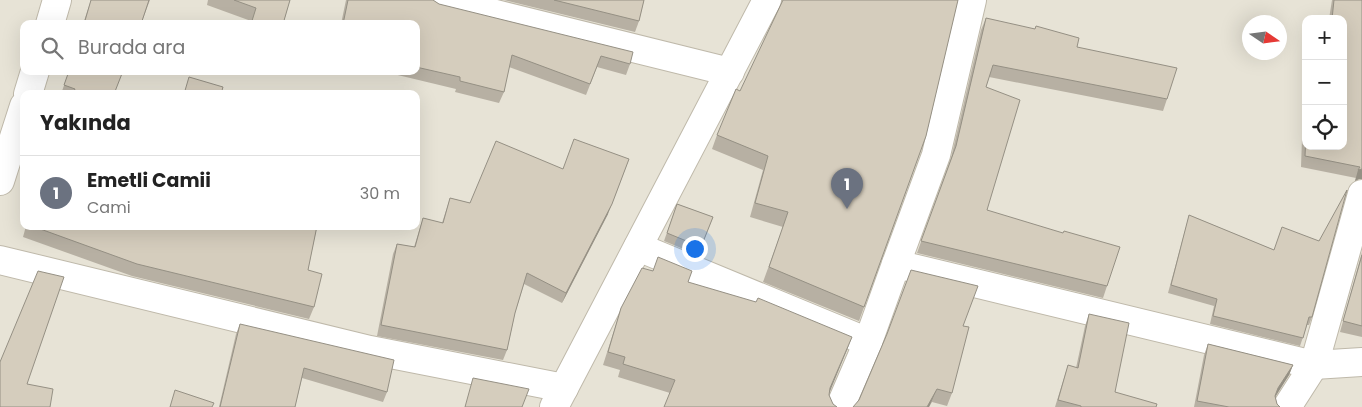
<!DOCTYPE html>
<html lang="tr">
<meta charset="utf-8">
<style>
:root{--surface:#fff;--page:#f2f2f2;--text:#222;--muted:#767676;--line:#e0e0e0;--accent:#0b8043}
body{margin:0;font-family:Poppins,sans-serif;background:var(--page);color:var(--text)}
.controls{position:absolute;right:15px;top:15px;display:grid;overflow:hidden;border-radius:10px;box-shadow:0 5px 20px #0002}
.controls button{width:45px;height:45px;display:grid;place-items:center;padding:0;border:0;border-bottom:1px solid var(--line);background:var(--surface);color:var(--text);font:25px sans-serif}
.compass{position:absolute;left:1242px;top:15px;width:45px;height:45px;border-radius:50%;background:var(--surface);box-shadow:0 5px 20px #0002;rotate:103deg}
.you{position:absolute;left:694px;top:248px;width:18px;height:18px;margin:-12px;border:4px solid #fff;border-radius:50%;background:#1a73e8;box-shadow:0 0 0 8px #1a73e833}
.badge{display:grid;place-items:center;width:32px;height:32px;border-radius:50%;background:var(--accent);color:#fff;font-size:16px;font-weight:700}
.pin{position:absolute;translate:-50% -41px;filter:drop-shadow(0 1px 2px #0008)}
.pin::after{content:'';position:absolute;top:26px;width:18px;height:15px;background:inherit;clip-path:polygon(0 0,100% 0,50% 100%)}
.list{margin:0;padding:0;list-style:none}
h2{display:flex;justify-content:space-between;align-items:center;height:65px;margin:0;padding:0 20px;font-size:21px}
h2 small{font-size:16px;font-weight:400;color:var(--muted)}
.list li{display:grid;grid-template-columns:32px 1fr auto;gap:15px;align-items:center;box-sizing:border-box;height:75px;padding:0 20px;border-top:1px solid var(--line)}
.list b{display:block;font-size:19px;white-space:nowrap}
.list p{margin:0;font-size:16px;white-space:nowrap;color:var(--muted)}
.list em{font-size:16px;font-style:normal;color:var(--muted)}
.icon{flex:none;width:28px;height:28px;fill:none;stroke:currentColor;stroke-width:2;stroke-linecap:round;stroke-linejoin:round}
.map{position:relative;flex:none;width:1362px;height:407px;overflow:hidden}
.search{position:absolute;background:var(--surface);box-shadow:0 5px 20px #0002;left:20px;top:20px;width:400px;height:55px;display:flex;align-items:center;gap:12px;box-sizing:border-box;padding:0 18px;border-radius:10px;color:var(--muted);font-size:19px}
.panel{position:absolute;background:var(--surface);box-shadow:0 5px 20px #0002;left:20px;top:90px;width:400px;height:140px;border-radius:10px}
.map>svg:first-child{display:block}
.residential{fill:#e7e3d6;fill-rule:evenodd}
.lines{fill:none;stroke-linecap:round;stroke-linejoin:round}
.minor-casing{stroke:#bfb9aa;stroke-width:30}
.tertiary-casing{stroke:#bfb9aa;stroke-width:30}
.minor{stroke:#fff;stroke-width:28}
.tertiary{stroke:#fff;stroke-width:28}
.wall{fill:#b7b0a3}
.shaded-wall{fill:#959084}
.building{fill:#d5cdbd;stroke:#959084}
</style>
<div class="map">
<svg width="1362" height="407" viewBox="0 0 1362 407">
<rect width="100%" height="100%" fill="#f3f1e8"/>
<path class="residential" d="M 0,0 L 1362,0 L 1362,407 L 0,407 ZM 1306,19 L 1343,19 L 1343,146 L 1306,146 ZM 1250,22 L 1280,22 L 1280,52 L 1250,52 ZM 24,24 L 416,24 L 416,71 L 24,71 ZM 24,94 L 416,94 L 416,226 L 24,226 Z"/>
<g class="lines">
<defs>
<g id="minor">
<path d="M 439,0 L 730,72"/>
<path d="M 638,247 L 868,342"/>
<path d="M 0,260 L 370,350 L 564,388"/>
<path d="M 896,264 L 1314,365 L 1362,362"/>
<path d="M 840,407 L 868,342 L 896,264 L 936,155 L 972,0"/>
<path d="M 1287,407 L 1314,365 L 1362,194"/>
</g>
<g id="tertiary">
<path d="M 50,24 L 57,0"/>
<path d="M 28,94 L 35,71"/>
<path d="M 0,181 L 24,106"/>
<path d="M 554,407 L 767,0"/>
</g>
</defs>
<use href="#minor" class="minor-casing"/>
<use href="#tertiary" class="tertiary-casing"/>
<use href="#minor" class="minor"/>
<use href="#tertiary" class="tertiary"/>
</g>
<g class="wall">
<path d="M 91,0 L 150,0 L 141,24 L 83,24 Z"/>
<path d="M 208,0 L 290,0 L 283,24 L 250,24 L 251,21 L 207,5 Z"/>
<path d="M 346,0 L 433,0 L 439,4 L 630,64 L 626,75 L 597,67 L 586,95 L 509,67 L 504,92 L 499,103 L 455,92 L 456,89 L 381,71 L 416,71 L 416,24 L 341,24 Z"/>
<path d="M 504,0 L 644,0 L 639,21 L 635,32 Z"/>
<path d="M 1332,0 L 1362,0 L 1362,179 L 1359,179 L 1355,181 L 1356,178 L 1301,167 L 1304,82 L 1306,78 L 1306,146 L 1343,19 L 1329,19 Z"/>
<path d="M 986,18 L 1077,47 L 1167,99 L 1163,111 L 989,77 L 986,87 L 987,210 L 1107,286 L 1103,298 L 917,253 L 951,158 L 981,30 Z"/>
<path d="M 69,71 L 114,94 L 61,94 Z"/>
<path d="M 717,135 L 926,136 L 859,321 L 763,282 L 783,227 L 750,217 L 763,170 L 712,149 Z"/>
<path d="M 450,198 L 470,203 L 608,214 L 562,303 L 524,284 L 515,313 L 507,350 L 503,360 L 377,336 L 393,254 L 397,244 L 414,247 L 423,218 L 442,223 Z"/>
<path d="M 677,204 L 713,217 L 698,255 L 664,241 Z"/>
<path d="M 1189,215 L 1274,250 L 1319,241 L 1312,317 L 1309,325 L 1307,325 L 1300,346 L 1210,324 L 1214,306 L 1168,293 L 1187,223 Z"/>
<path d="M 26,226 L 317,226 L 308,270 L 314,307 L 309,319 L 132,276 L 23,237 Z"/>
<path d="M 1362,252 L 1362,337 L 1340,332 Z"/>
<path d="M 653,271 L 688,282 L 847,350 L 670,393 L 618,377 L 620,370 L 603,365 L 617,321 L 621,308 Z"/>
<path d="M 1089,314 L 1115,392 L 1156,407 L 1055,407 L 1068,365 L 1076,368 L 1085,326 Z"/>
<path d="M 240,324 L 387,392 L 383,402 L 302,378 L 295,407 L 219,407 L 236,334 Z"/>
<path d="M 963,326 L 952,393 L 947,406 L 932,402 L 929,407 L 853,407 Z"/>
<path d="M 1208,344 L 1293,365 L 1289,375 L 1275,396 L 1277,404 L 1280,407 L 1194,407 L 1204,355 Z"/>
</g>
<g class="shaded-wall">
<path d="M 629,159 L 608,214 L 562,303 L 566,293 Z"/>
<path d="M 1362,169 L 1362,179 L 1359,179 L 1355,181 L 1358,170 Z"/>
<path d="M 852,337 L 847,350 L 826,401 L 830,388 Z"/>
<path d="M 1293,365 L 1289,375 L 1274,399 L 1278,388 Z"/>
<path d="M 937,389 L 929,407 L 927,407 Z"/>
</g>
<g class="building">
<path d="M 91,0 L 149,0 L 141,24 L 84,24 Z"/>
<path d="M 234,0 L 290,0 L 283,24 L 251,24 L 256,8 Z"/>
<path d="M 348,0 L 433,0 L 439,4 L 633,52 L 630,64 L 601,56 L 590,84 L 512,55 L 504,92 L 460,81 L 460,77 L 416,67 L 416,24 L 343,24 Z"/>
<path d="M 554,0 L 644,0 L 639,21 Z"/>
<path d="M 783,0 L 958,0 L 926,136 L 864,307 L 769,267 L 788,212 L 755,203 L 768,156 L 717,135 L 736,89 L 740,91 Z"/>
<path d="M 1334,0 L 1362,0 L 1362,169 L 1358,170 L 1360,167 L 1305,156 L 1306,135 L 1306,146 L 1343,146 L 1343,19 L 1332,19 Z"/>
<path d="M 986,18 L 1035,29 L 1036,26 L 1079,38 L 1077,47 L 1177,68 L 1167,99 L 993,65 L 986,87 L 1020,100 L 987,210 L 1063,233 L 1064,231 L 1120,247 L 1107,286 L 921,241 L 956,146 Z"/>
<path d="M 69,71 L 123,71 L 114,94 L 73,94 L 75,89 L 64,85 Z"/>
<path d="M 189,77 L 223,87 L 221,94 L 184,94 Z"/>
<path d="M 574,139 L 629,159 L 612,204 L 566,293 L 527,273 L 515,313 L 507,350 L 381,325 L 397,244 L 415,247 L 423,218 L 443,223 L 450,198 L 470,203 L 496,141 L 563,169 Z"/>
<path d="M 1347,190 L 1312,317 L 1309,317 L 1303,338 L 1213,316 L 1217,299 L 1171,285 L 1189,215 L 1274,250 L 1282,227 L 1319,241 Z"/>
<path d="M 677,204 L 713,217 L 701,247 L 667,233 Z"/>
<path d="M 32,226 L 317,226 L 308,270 L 322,274 L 314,307 L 137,264 Z"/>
<path d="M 1362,255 L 1362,326 L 1343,321 Z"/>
<path d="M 658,257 L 692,271 L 688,282 L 756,302 L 758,298 L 852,337 L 830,388 L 829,395 L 833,404 L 837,407 L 664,407 L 675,380 L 623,364 L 625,357 L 608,352 L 621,308 L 642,268 L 653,271 Z"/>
<path d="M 911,270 L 978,286 L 963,326 L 969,327 L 952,393 L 937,389 L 927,407 L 853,407 L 859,400 L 887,334 Z"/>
<path d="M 38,271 L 64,277 L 27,384 L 53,389 L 50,407 L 0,407 L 0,362 Z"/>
<path d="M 1089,314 L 1129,323 L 1115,392 L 1157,404 L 1156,407 L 1081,407 L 1081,406 L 1058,400 L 1068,365 L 1078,368 Z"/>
<path d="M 240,324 L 394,360 L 387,392 L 304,368 L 295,407 L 220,407 Z"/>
<path d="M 1208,344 L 1293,365 L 1278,388 L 1275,396 L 1277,404 L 1280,407 L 1229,407 L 1197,401 Z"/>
<path d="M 473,378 L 529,389 L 522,407 L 465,407 Z"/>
<path d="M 175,390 L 214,403 L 212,407 L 170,407 Z"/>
</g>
</svg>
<div class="controls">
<button>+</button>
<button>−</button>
<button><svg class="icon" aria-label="locate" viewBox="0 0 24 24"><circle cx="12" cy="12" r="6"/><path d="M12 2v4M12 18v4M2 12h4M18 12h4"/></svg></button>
</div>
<svg class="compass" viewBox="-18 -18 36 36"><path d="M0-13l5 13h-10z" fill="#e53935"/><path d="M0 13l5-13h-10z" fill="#767676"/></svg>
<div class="you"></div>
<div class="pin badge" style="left:847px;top:209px;background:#6b7280">1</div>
<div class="search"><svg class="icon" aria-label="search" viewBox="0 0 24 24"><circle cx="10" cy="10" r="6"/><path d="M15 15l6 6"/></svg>Burada ara</div>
<section class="panel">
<h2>Yakında<small></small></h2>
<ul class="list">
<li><span class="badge" style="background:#6b7280">1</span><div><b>Emetli Camii</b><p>Cami</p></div><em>30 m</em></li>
</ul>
</section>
</div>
